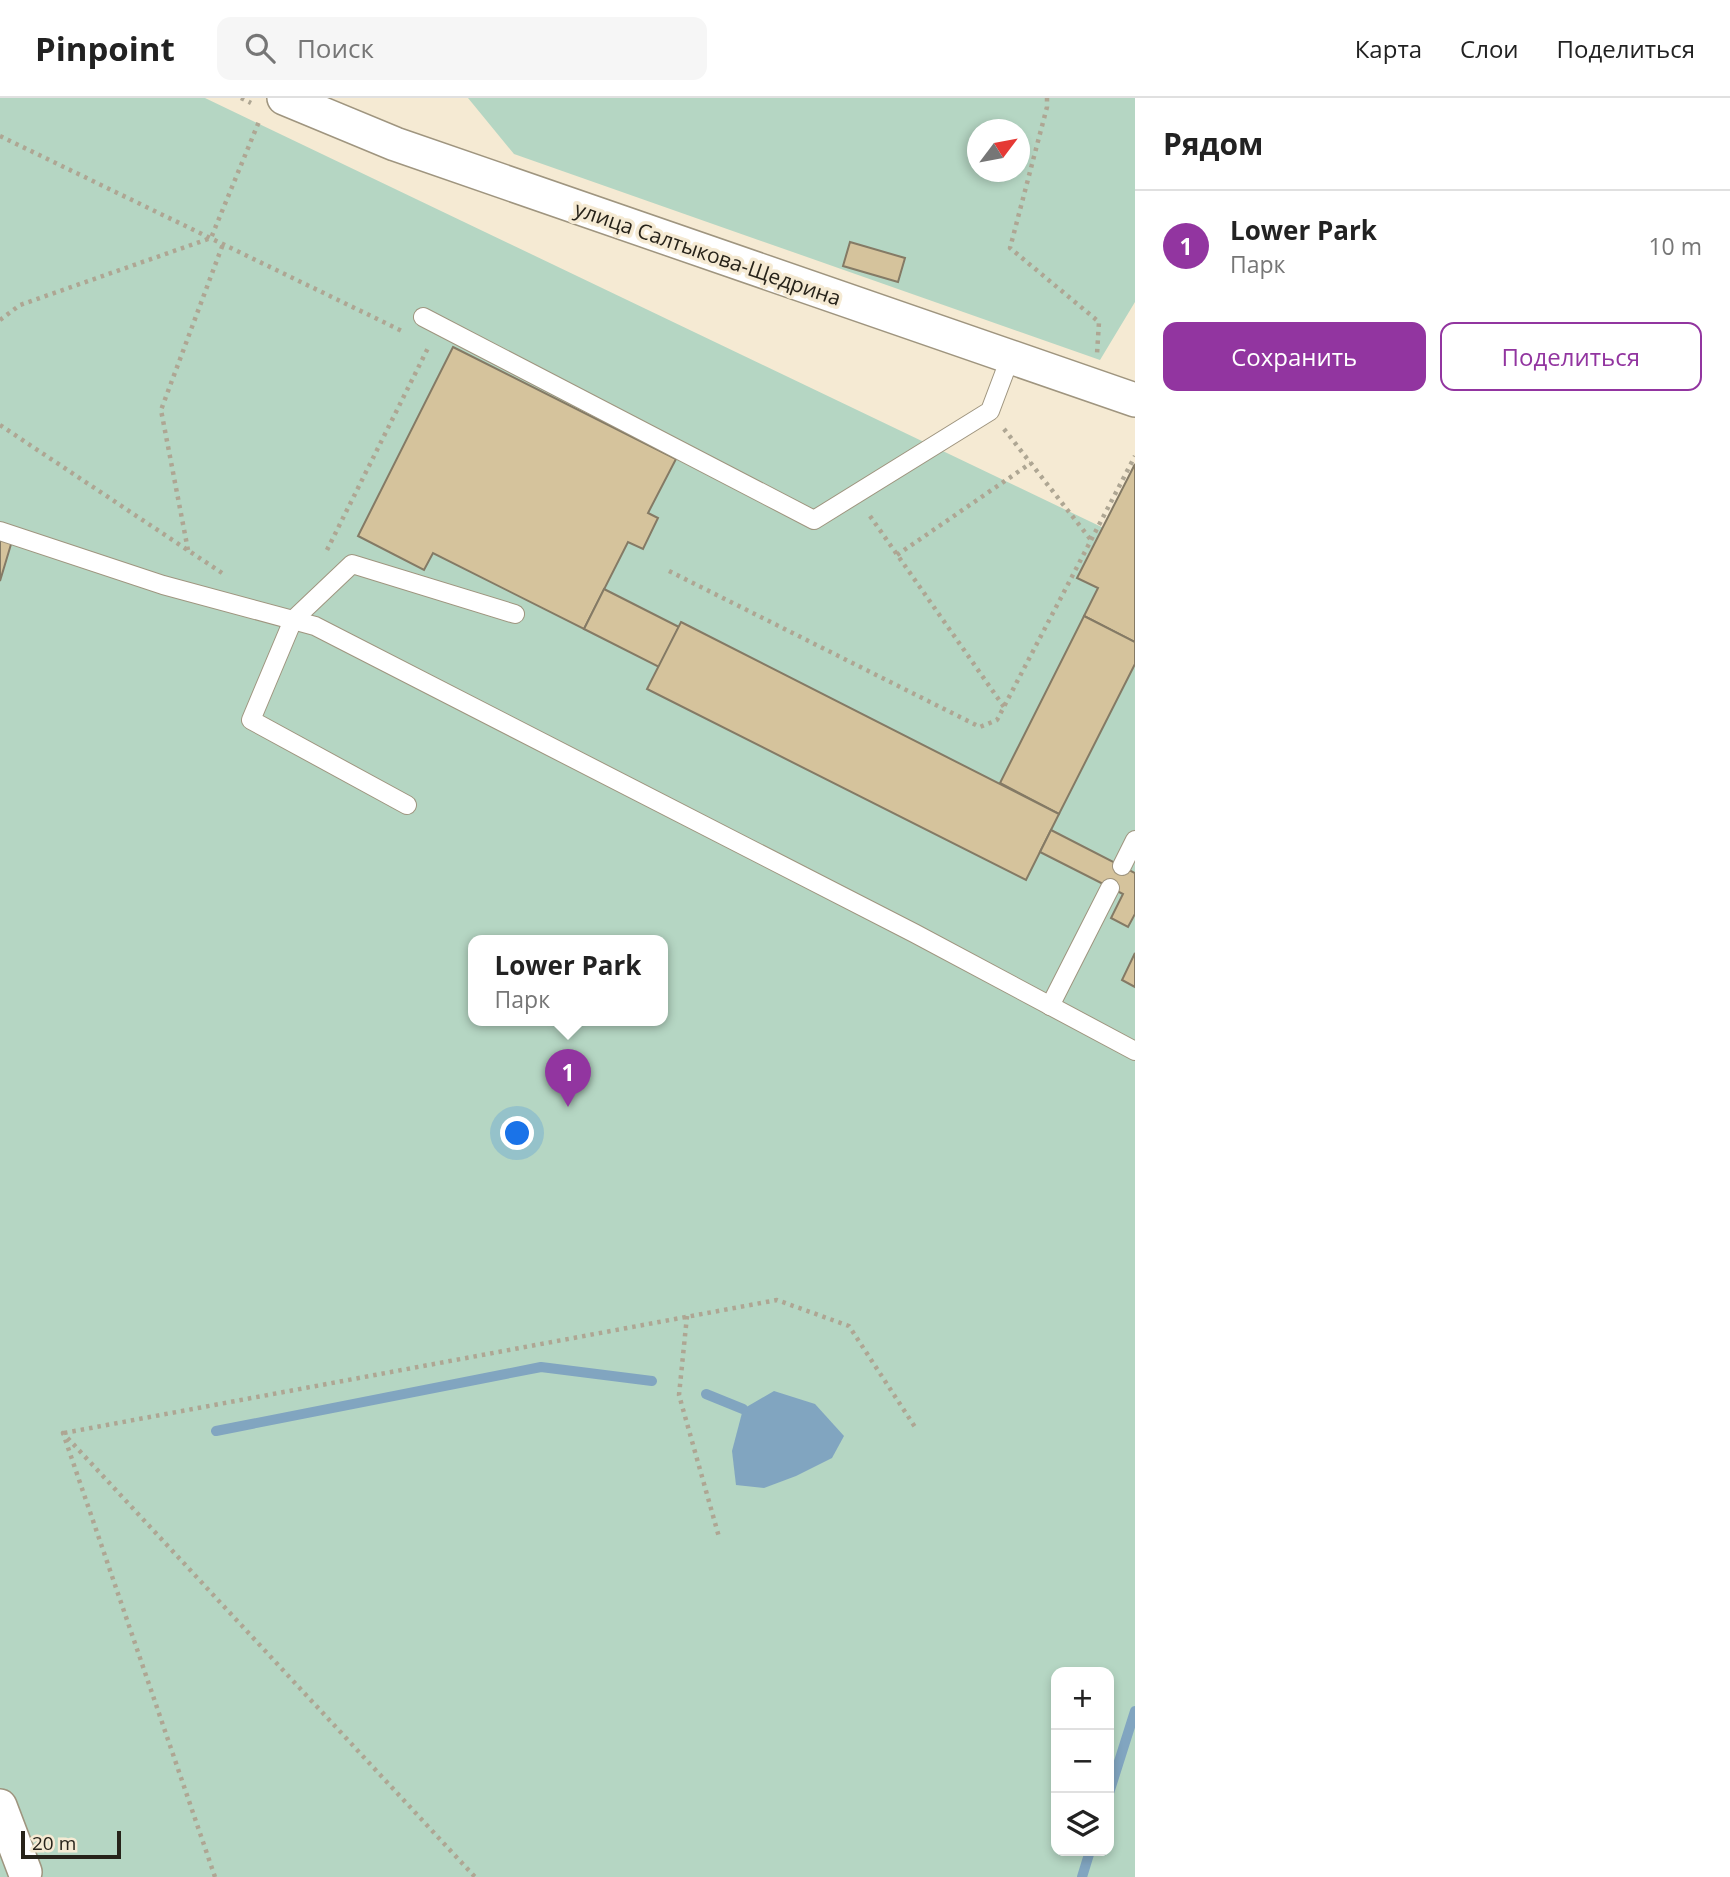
<!DOCTYPE html>
<html lang="ru">
<meta charset="utf-8">
<style>
:root{--surface:#fff;--page:#f6f6f6;--text:#222;--muted:#767676;--line:#e0e0e0;--accent:#9235a0}
body{margin:0;font-family:"Open Sans",sans-serif;background:var(--page);color:var(--text)}
.controls{position:absolute;right:21px;bottom:21px;display:grid;overflow:hidden;border-radius:14px;box-shadow:0 4px 10px #0003}
.controls button{width:63px;height:63px;display:grid;place-items:center;padding:0;border:0;border-bottom:2px solid var(--line);background:var(--surface);color:var(--text);font:35px sans-serif}
.compass{position:absolute;left:967px;top:21px;width:63px;height:63px;border-radius:50%;background:var(--surface);box-shadow:0 4px 10px #0003;rotate:58deg}
.scale{position:absolute;left:21px;bottom:18px;width:100px;box-sizing:border-box;padding-left:7px;border:4px solid #27231a;border-top:0;font-size:19px;line-height:24px;white-space:nowrap;color:#27231a;-webkit-text-stroke:5px #f5ead3;paint-order:stroke}
.you{position:absolute;left:518px;top:1036px;width:24px;height:24px;margin:-18px;border:5px solid #fff;border-radius:50%;background:#1a73e8;box-shadow:0 0 0 10px #1a73e833}
.badge{display:grid;place-items:center;width:46px;height:46px;border-radius:50%;background:var(--accent);color:#fff;font-size:23px;font-weight:700}
.pin{position:absolute;translate:-50% -58px;filter:drop-shadow(0 2px 4px #0008)}
.pin::after{content:'';position:absolute;top:37px;width:24px;height:21px;background:inherit;clip-path:polygon(0 0,100% 0,50% 100%)}
.popup{position:absolute;left:468px;top:837px;width:200px;height:91px;box-sizing:border-box;display:grid;place-content:center;border-radius:14px;background:var(--surface);filter:drop-shadow(0 2px 5px #0005);font-size:23px;white-space:nowrap;color:var(--muted)}
.popup b{font-size:26px;color:var(--text)}
.popup::after{content:'';position:absolute;left:50%;top:100%;margin-left:-14px;border:14px solid transparent;border-top-color:var(--surface)}
.list{margin:0;padding:0;list-style:none}
h2{display:flex;justify-content:space-between;align-items:center;height:91px;margin:0;padding:0 28px;font-size:30px}
h2 small{font-size:23px;font-weight:400;color:var(--muted)}
.list li{display:grid;grid-template-columns:46px 1fr auto;gap:21px;align-items:center;box-sizing:border-box;height:112px;padding:0 28px;border-top:2px solid var(--line)}
.list b{display:block;font-size:26px;white-space:nowrap}
.list p{margin:0;font-size:23px;white-space:nowrap;color:var(--muted)}
.list em{font-size:23px;font-style:normal;color:var(--muted)}
.actions{display:flex;gap:14px;padding:21px 28px}
.actions a{flex:1;padding:16px 0;border:2px solid var(--accent);border-radius:14px;text-align:center;font-size:24px;color:var(--accent)}
.actions .main{background:var(--accent);color:#fff}
.icon{flex:none;width:38px;height:38px;fill:none;stroke:currentColor;stroke-width:2;stroke-linecap:round;stroke-linejoin:round}
.map{position:relative;flex:none;width:1135px;height:1779px;overflow:hidden}
header{display:flex;align-items:center;gap:42px;box-sizing:border-box;height:98px;padding:0 35px;background:var(--surface);border-bottom:2px solid var(--line)}
header strong{font-size:33px}
nav{display:flex;gap:38px;margin-inline-start:auto;font-size:24px}
.search{width:490px;height:63px;background:var(--page);display:flex;align-items:center;gap:18px;box-sizing:border-box;padding:0 24px;border-radius:14px;color:var(--muted);font-size:26px}
main{display:flex}
aside{flex:1;background:var(--surface)}
.map>svg:first-child{display:block}
.green{fill:#b5d6c3;fill-rule:evenodd}
.water{fill:#81a5c0}
.lines{fill:none;stroke-linecap:round;stroke-linejoin:round}
.stream{stroke:#81a5c0;stroke-width:10}
.building{fill:#d5c39c;stroke:#847a65;stroke-width:2}
.lane-casing{stroke:#9f957f;stroke-width:20}
.street-casing{stroke:#9f957f;stroke-width:36}
.path{stroke:#aea693;stroke-width:4.5;stroke-dasharray:3.5 5;stroke-linecap:butt}
.lane{stroke:#fff;stroke-width:18}
.street{stroke:#fff;stroke-width:33}
.labels{text-anchor:middle;dominant-baseline:central;stroke-width:7;stroke-linejoin:round;paint-order:stroke}
.street-label{font-size:21px;fill:#27231a;stroke:#f5ead3}
</style>
<header>
<strong>Pinpoint</strong>
<div class="search"><svg class="icon" aria-label="search" viewBox="0 0 24 24"><circle cx="10" cy="10" r="6"/><path d="M15 15l6 6"/></svg>Поиск</div>
<nav><a>Карта</a><a>Слои</a><a>Поделиться</a></nav>
</header>
<main>
<div class="map">
<svg width="1135" height="1779" viewBox="0 0 1135 1779">
<rect width="100%" height="100%" fill="#f5ead3"/>
<g class="green">
<path d="M 0,0 L 205,0 L 1135,445 L 1135,1779 L 0,1779 ZM 474,843 L 662,843 L 662,923 L 474,923 ZM 1056,1574 L 1109,1574 L 1109,1753 L 1056,1753 Z"/>
<path d="M 468,0 L 1135,0 L 1135,204 L 1100,262 L 514,56 ZM 978,32 L 1020,32 L 1020,74 L 978,74 Z"/>
</g>
<path class="water" d="M 774,1293 L 815,1306 L 844,1338 L 832,1360 L 796,1378 L 764,1390 L 736,1387 L 732,1353 L 743,1311 Z"/>
<g class="lines">
<g class="stream">
<path d="M 706,1296 L 743,1311"/>
<path d="M 216,1333 L 541,1269 L 652,1283"/>
<path d="M 1109,1695 L 1135,1613"/>
<path d="M 1082,1779 L 1090,1753"/>
</g>
</g>
<g class="building">
<path d="M 850,144 L 905,160 L 898,184 L 843,168 Z"/>
<path d="M 453,249 L 676,361 L 648,415 L 658,420 L 643,451 L 628,444 L 584,531 L 433,455 L 424,472 L 358,438 Z"/>
<path d="M 1135,366 L 1135,544 L 1084,518 L 1098,490 L 1077,480 Z"/>
<path d="M 0,439 L 12,443 L 0,483 Z"/>
<path d="M 604,491 L 679,529 L 659,569 L 584,531 Z"/>
<path d="M 1084,518 L 1135,544 L 1135,566 L 1059,716 L 1000,685 Z"/>
<path d="M 681,524 L 1059,716 L 1026,782 L 647,591 Z"/>
<path d="M 1051,732 L 1135,775 L 1135,816 L 1128,829 L 1111,820 L 1123,796 L 1040,754 Z"/>
<path d="M 1135,855 L 1135,889 L 1122,882 Z"/>
</g>
<g class="lines">
<defs>
<g id="lane">
<path d="M 423,219 L 814,422 L 990,313 L 1010,260"/>
<path d="M 0,433 L 163,487 L 315,528 L 914,835 L 1135,953"/>
<path d="M 407,707 L 251,622 L 293,522 L 352,466 L 515,516"/>
<path d="M 1122,768 L 1135,742"/>
<path d="M 1050,908 L 1110,790"/>
</g>
<g id="street">
<path d="M 284,0 L 395,46 L 1135,302"/>
<path d="M 0,1708 L 25,1774"/>
</g>
</defs>
<use href="#lane" class="lane-casing"/>
<use href="#street" class="street-casing"/>
<g class="path">
<path d="M 241,0 L 251,5"/>
<path d="M 1047,0 L 1047,9 L 1010,150 L 1099,224 L 1097,256"/>
<path d="M 0,38 L 402,233"/>
<path d="M 0,222 L 20,207 L 211,140 L 260,21"/>
<path d="M 0,327 L 222,475"/>
<path d="M 1004,331 L 1091,442"/>
<path d="M 870,418 L 1004,609"/>
<path d="M 188,452 L 161,312 L 223,146"/>
<path d="M 327,452 L 428,250"/>
<path d="M 897,457 L 1031,365"/>
<path d="M 669,473 L 980,629 L 997,622 L 1135,358"/>
<path d="M 687,1218 L 679,1297 L 719,1439"/>
<path d="M 64,1335 L 777,1202 L 849,1228 L 915,1329"/>
<path d="M 215,1779 L 63,1335 L 475,1779"/>
</g>
<use href="#lane" class="lane"/>
<use href="#street" class="street"/>
</g>
<g class="labels">
<g class="street-label">
<text transform="translate(708 155) rotate(19)">улица Салтыкова-Щедрина</text>
</g>
</g>
</svg>
<div class="controls">
<button>+</button>
<button>−</button>
<button><svg class="icon" aria-label="layers" viewBox="0 0 24 24"><path d="M12 4l9 5-9 5-9-5zM3 14l9 5 9-5"/></svg></button>
</div>
<svg class="compass" viewBox="-18 -18 36 36"><path d="M0-13l5 13h-10z" fill="#e53935"/><path d="M0 13l5-13h-10z" fill="#767676"/></svg>
<div class="scale">20 m</div>
<div class="you"></div>
<div class="pin badge" style="left:568px;top:1009px">1</div>
<div class="popup"><b>Lower Park</b>Парк</div>
</div>
<aside>
<h2>Рядом<small></small></h2>
<ul class="list">
<li><span class="badge">1</span><div><b>Lower Park</b><p>Парк</p></div><em>10 m</em></li>
</ul>
<div class="actions"><a class="main">Сохранить</a><a>Поделиться</a></div>
</aside>
</main>
